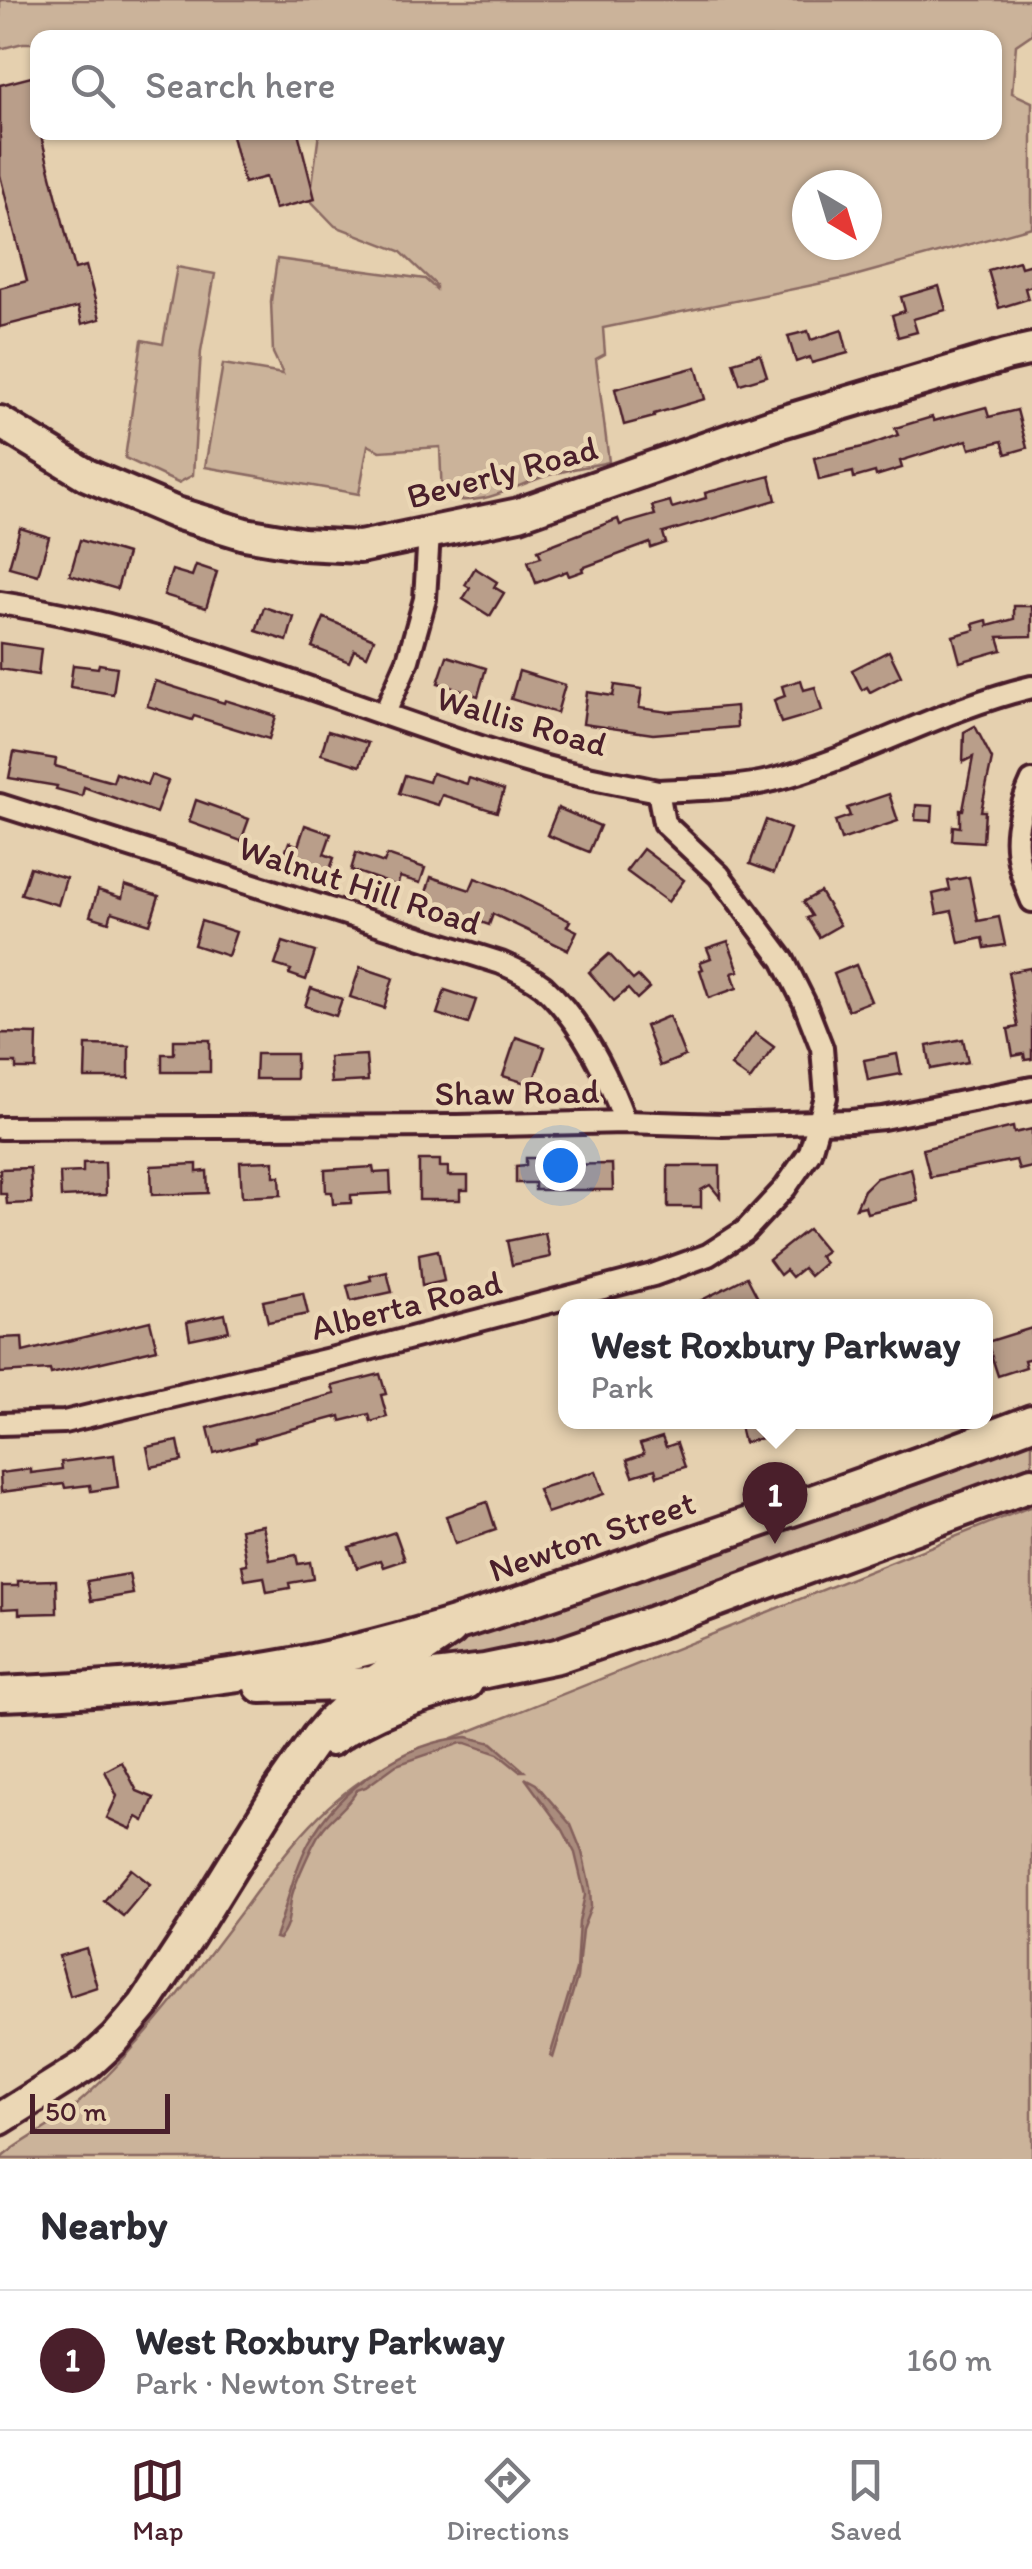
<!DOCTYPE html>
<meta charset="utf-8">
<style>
:root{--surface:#fff;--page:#f2f2f3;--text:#2b2b33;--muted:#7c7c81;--line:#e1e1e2;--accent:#4a1f2b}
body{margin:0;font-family:Itim,sans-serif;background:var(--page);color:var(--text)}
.compass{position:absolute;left:792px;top:170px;width:90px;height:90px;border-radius:50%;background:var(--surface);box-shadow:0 2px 8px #0004;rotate:142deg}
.scale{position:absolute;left:30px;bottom:25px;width:140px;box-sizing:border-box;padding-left:10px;border:5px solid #4a1f2b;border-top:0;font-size:28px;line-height:35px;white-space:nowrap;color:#4a1f2b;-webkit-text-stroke:8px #ebd7b5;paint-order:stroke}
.you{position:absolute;left:560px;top:1165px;width:35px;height:35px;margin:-25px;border:8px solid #fff;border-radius:50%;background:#1a73e8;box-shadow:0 0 0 15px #1a73e833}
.badge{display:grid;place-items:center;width:65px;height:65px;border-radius:50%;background:var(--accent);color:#fff;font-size:32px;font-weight:700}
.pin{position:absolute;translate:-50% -82px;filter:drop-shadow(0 2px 5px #0008)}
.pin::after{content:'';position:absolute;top:52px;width:35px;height:30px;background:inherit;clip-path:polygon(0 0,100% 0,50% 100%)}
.popup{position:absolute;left:558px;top:1299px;width:435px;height:130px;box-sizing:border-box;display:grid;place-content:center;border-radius:20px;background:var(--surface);filter:drop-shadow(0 2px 8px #0005);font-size:32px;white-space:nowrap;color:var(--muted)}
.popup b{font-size:38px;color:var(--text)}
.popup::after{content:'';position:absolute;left:50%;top:100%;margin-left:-20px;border:20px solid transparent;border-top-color:var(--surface)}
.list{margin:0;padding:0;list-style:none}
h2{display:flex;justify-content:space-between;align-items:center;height:130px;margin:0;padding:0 40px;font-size:42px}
h2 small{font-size:32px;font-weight:400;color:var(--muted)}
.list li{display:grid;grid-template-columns:65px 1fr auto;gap:30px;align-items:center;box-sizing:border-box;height:140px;padding:0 40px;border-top:2px solid var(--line)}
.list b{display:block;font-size:38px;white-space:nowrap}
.list p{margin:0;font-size:32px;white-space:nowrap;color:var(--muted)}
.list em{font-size:32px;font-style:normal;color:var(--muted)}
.icon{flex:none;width:55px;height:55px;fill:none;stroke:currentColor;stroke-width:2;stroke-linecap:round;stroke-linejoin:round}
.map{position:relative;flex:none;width:1032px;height:2159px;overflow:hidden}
.search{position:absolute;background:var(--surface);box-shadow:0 2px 8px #0004;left:30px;right:30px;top:30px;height:110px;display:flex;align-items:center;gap:25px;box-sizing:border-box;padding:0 35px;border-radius:20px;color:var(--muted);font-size:38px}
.sheet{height:270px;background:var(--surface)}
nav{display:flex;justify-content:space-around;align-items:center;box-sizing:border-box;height:140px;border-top:2px solid var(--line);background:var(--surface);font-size:28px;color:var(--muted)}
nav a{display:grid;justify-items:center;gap:5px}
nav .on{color:var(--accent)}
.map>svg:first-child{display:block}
.green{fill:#cbb39a;stroke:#8a6962;stroke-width:2.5;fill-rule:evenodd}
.water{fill:#aa8c7d;stroke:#84605c;stroke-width:2.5}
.building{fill:#b99e8a;stroke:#4a1f2b;stroke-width:2.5}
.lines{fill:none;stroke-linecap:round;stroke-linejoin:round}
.street-casing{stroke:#4a1f2b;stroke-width:28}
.secondary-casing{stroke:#4a1f2b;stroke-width:38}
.primary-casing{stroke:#4a1f2b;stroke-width:40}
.street{stroke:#ebd7b5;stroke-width:20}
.secondary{stroke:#ebd7b5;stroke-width:30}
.primary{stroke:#ebd7b5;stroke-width:32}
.labels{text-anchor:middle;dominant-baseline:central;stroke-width:9;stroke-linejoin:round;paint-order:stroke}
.street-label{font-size:35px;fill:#4a1f2b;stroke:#ebd7b5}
</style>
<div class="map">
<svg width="1032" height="2159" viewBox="0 0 1032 2159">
<rect width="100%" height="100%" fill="#e5d0af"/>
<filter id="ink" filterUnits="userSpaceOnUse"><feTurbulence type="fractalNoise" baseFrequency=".01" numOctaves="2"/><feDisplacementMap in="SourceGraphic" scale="20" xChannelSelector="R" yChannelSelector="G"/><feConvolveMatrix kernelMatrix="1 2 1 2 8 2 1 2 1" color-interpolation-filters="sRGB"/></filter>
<g filter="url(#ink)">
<g class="green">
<path d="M 0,0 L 1032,0 L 1032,34 L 1016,45 L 1012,93 L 1032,102 L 1032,227 L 847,278 L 603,328 L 605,354 L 596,359 L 609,462 C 586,467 562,470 540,478 C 502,491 485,506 442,498 L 440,447 L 380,451 L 368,445 L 359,494 L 205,467 L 223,364 L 283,374 L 273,353 L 271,301 L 277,259 L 425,279 L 436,289 L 436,285 L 400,251 L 335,226 L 310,200 L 319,133 L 994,132 L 994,38 L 281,38 L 274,32 L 178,38 L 38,38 L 37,43 L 23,43 L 0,49 ZM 807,185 L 867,185 L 867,245 L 807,245 Z"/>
<path d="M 177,267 L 215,274 L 201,351 L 193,475 L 178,483 L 125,458 L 142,340 L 163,344 Z"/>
<path d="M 1032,1431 L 1032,1470 L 567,1641 L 449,1662 L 446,1658 L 451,1647 L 485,1630 Z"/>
<path d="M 1032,1506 L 1032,2159 L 0,2159 C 15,2145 38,2134 56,2121 C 84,2100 110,2074 133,2048 C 173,2005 207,1957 242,1911 C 286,1851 324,1797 391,1763 Z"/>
</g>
<g class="water">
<path d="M 467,1737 L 492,1743 L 524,1771 L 519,1771 L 498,1754 L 466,1743 L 461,1743 L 396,1765 L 366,1787 L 357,1790 C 347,1810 324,1820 313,1845 C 306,1860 297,1878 292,1895 C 288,1912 291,1925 279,1939 L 275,1938 C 287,1906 293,1872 309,1842 C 338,1789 406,1741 467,1737 Z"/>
<path d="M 525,1778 L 536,1784 L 571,1825 L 582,1852 L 590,1888 L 591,1907 L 582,1930 L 577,1978 L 553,2058 L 550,2056 L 576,1970 L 579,1922 L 585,1895 L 575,1853 L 563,1830 Z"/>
</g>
<g class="building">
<path d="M 35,76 L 38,132 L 40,132 L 75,269 L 86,266 L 100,319 L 82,324 L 78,307 L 0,327 L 0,288 L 27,281 L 0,175 L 0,85 Z"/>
<path d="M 231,132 L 298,132 L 315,199 L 275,209 L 266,177 L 244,183 Z"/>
<path d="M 1019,261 L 1021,267 L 1032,264 L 1032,286 L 1025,288 L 1028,299 L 999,308 L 988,270 Z"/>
<path d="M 939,286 L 946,310 L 913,319 L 917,332 L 898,337 L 892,315 L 905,311 L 901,297 Z"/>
<path d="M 842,330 L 848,353 L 812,363 L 810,357 L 796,362 L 788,336 L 808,331 L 811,340 Z"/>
<path d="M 760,354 L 767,376 L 740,384 L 733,362 Z"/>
<path d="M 696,367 L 705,399 L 654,414 L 654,417 L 624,425 L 615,389 Z"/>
<path d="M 986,407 L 989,417 L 1017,410 L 1027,448 L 1006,454 L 1002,441 L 970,449 L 967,440 L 900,461 L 902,468 L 876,476 L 875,472 L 854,478 L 853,472 L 819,480 L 814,458 L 867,446 L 898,435 L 895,428 L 932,417 L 934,421 Z"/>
<path d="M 770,476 L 776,500 L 663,533 L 666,543 L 651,548 L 650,543 L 582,568 L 583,571 L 569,576 L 567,571 L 536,583 L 528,561 L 541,557 L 538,550 L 618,519 L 620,525 L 655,515 L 652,506 L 670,501 L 672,508 L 706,498 L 705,493 Z"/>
<path d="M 20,528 L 49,537 L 38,575 L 9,567 Z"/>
<path d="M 80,540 L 127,554 L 117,589 L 70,575 Z"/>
<path d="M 196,565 L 217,572 L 206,608 L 164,595 L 172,570 L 192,576 Z"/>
<path d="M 475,568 L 497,582 L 494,587 L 504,593 L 490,616 L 463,599 L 470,588 L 465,585 Z"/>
<path d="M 1014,606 L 1032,606 L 1032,636 L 998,637 L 1002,650 L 960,662 L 953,636 L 975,630 L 973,624 L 987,620 L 988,626 L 1014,619 Z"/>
<path d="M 264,607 L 294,617 L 287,641 L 256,631 Z"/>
<path d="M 324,618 L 374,639 L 367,656 L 354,650 L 349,662 L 312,647 Z"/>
<path d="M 0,643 L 41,649 L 38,675 L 0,669 Z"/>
<path d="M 889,651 L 901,676 L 870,692 L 867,687 L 862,690 L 852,670 Z"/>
<path d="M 447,656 L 486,668 L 478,696 L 438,683 Z"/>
<path d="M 99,664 L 117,667 L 113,694 L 70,687 L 73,665 L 98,668 Z"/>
<path d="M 519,671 L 565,685 L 557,713 L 511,699 Z"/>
<path d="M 801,680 L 804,690 L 815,687 L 822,711 L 781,723 L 774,700 L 785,696 L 782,686 Z"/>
<path d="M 155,681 L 224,703 L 225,700 L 276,716 L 269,739 L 194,716 L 192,720 L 147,706 Z"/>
<path d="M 615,685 L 642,689 L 639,708 L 669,712 L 736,706 L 737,727 L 653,734 L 583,724 L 587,692 L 613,696 Z"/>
<path d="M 975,726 L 992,759 L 981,811 L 985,811 L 983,842 L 952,840 L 953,826 L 960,827 L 960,810 L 963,810 L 973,757 L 963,762 L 964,732 Z"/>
<path d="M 328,731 L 368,743 L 360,766 L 321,754 Z"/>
<path d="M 14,752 L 56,759 L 55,766 L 113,782 L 116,773 L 147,785 L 151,775 L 168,781 L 156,813 L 84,787 L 82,796 L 56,789 L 57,786 L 9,778 Z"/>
<path d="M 432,773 L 467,784 L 469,778 L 504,790 L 497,812 L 442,795 L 438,805 L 399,793 L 405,775 L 429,782 Z"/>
<path d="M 889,794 L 898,821 L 841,840 L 835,821 L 850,816 L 847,808 Z"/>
<path d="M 196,800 L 249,819 L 241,841 L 189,822 Z"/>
<path d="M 916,805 L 933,806 L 932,821 L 915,820 Z"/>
<path d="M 558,808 L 600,826 L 589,852 L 547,835 Z"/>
<path d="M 766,820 L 790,829 L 774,873 L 750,864 Z"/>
<path d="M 305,825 L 331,834 L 324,854 L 334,858 L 328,875 L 283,859 L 289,842 L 298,846 Z"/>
<path d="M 643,849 L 684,880 L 668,902 L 626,871 Z"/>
<path d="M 356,853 L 384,863 L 387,855 L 425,868 L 420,883 L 400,877 L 397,886 L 351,870 Z"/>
<path d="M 30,867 L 66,878 L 58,905 L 21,894 Z"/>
<path d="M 431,877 L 470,890 L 475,878 L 502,888 L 570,921 L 567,926 L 577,931 L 568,950 L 493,914 L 489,925 L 423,902 Z"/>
<path d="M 969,877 L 978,921 L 999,917 L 1005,945 L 985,948 L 983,938 L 959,943 L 952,911 L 937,914 L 933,894 L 950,890 L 948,881 Z"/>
<path d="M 125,885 L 159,896 L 150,924 L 112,912 L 109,922 L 90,916 L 98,890 L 122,898 Z"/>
<path d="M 820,892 L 840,925 L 819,937 L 807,918 L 812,916 L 803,902 Z"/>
<path d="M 201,921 L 236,932 L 228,956 L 194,945 Z"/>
<path d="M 728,941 L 739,971 L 732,973 L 737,988 L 709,998 L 700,970 L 703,969 L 700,962 L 711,958 L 707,948 Z"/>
<path d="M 283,942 L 315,952 L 306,980 L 289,974 L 291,970 L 275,965 Z"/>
<path d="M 609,954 L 633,980 L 638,976 L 649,988 L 637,999 L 628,989 L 614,1001 L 589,972 Z"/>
<path d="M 856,965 L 871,1001 L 848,1010 L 834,974 Z"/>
<path d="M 360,967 L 393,978 L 384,1008 L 350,997 Z"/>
<path d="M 1030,968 L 1032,978 L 1032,1059 L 1025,1060 L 1024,1054 L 1013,1056 L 1008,1029 L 1018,1027 L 1008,972 Z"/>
<path d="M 311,988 L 342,999 L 336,1016 L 305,1006 Z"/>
<path d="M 445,990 L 476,1000 L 468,1024 L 437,1014 Z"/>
<path d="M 669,1016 L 685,1056 L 660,1066 L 645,1026 Z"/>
<path d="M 0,1033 L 37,1034 L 36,1069 L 16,1069 L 16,1063 L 0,1063 Z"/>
<path d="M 755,1033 L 774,1047 L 750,1080 L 731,1066 Z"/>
<path d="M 516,1037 L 545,1047 L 532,1085 L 503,1076 Z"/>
<path d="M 963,1039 L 968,1062 L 931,1069 L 927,1046 Z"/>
<path d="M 174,1040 L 210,1040 L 210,1072 L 162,1072 L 162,1054 L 174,1054 Z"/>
<path d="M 86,1045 L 129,1046 L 129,1078 L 85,1078 Z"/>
<path d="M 256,1054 L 296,1054 L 296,1079 L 255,1079 Z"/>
<path d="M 897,1054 L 901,1074 L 868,1080 L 864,1060 Z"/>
<path d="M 366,1055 L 368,1081 L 331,1083 L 329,1057 Z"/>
<path d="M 1013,1127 L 1014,1133 L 1032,1129 L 1032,1167 L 1019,1170 L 1016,1160 L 930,1177 L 923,1149 Z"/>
<path d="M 526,1158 L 550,1158 L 550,1165 L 612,1164 L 613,1190 L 535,1190 L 535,1183 L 516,1183 L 516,1166 L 526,1165 Z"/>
<path d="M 419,1160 L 440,1160 L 440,1167 L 448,1167 L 448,1176 L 468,1176 L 468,1190 L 460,1190 L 460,1200 L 419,1200 Z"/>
<path d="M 274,1161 L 274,1176 L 280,1176 L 281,1195 L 242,1197 L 240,1162 Z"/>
<path d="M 105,1162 L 106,1195 L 61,1197 L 60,1173 L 83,1172 L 83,1163 Z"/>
<path d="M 197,1164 L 197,1172 L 207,1171 L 208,1193 L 152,1195 L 151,1166 Z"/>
<path d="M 668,1166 L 720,1166 L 720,1197 L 710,1185 L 701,1190 L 701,1207 L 668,1207 Z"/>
<path d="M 373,1167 L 374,1173 L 390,1172 L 391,1193 L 351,1195 L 351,1203 L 333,1204 L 332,1192 L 326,1192 L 325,1170 Z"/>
<path d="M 30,1168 L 32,1203 L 7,1204 L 6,1194 L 0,1194 L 0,1169 Z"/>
<path d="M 911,1168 L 918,1201 L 867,1213 L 865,1206 L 856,1208 L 864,1190 L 876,1178 Z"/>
<path d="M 808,1229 L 826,1251 L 819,1256 L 825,1263 L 810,1276 L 803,1268 L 792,1277 L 786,1270 L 780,1275 L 769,1260 Z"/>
<path d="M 545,1233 L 550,1257 L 512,1265 L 507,1241 Z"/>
<path d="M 438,1250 L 444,1281 L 422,1286 L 419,1254 Z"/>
<path d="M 387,1272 L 392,1292 L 351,1301 L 347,1286 L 371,1280 L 370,1276 Z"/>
<path d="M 747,1277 L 762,1306 L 690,1306 Z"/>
<path d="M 303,1293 L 308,1314 L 268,1322 L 263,1301 Z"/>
<path d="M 225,1314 L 229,1331 L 190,1339 L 187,1322 Z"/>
<path d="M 150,1321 L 157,1349 L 51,1374 L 50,1370 L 0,1373 L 0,1338 L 22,1337 L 23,1352 Z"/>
<path d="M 1032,1328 L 1032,1358 L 1024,1360 L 1026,1367 L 998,1376 L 987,1342 Z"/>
<path d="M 380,1374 L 386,1394 L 381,1395 L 387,1417 L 371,1422 L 369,1414 L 341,1421 L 340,1416 L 255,1439 L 255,1442 L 214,1453 L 208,1428 L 335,1394 L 332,1386 Z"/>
<path d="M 753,1422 L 805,1422 L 805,1426 L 744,1443 L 740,1426 Z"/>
<path d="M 662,1437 L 666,1447 L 677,1443 L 685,1467 L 657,1476 L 655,1469 L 633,1476 L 627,1460 L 644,1454 L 640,1444 Z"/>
<path d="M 178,1441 L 182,1461 L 151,1467 L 147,1447 Z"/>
<path d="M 114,1455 L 118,1487 L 91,1491 L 90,1485 L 65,1488 L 64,1484 L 1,1492 L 0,1473 L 31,1469 L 31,1473 L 62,1469 L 61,1462 Z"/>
<path d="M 596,1471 L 604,1494 L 547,1513 L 538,1489 Z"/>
<path d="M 487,1502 L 496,1530 L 455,1544 L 446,1516 Z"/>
<path d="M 263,1525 L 270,1560 L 296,1555 L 298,1564 L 310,1562 L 313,1579 L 289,1583 L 290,1588 L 267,1592 L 264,1577 L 245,1580 L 242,1565 L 247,1564 L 241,1529 Z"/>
<path d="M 395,1532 L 405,1560 L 384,1567 L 381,1560 L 357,1568 L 349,1547 Z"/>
<path d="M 129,1574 L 133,1594 L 91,1601 L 87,1581 Z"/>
<path d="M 56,1580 L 57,1613 L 19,1614 L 19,1608 L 2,1609 L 2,1586 L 18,1586 L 18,1581 Z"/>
<path d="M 122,1762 L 137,1791 L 154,1798 L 144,1821 L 137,1817 L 131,1829 L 107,1818 L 117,1796 L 105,1771 Z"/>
<path d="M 131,1869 L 150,1884 L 123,1916 L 104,1901 Z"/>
<path d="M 86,1948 L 97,1987 L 70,1996 L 59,1956 Z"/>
</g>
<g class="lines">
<defs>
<g id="street">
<path d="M 0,603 C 184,630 355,711 532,763 C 573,776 616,782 658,791 L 664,823 L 719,875 L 783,960 L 804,1002 L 822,1048 L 826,1097 L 810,1152 L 785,1188 L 745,1231 L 708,1255 L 653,1275 L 334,1358 L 64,1422 L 0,1424"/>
<path d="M 385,713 L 408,660 L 425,599 L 429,533"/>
<path d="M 1032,781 C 1011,827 1012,855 1032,901"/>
<path d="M 658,791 C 694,789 738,789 773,780 C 862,757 942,708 1032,687"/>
<path d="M 0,805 L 501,963 C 515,969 530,976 543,986 C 582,1022 607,1073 625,1122"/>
<path d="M 0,1128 L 458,1126 L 625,1122 L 723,1125 L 850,1121 L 883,1118 L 1032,1088"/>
</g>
<g id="secondary">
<path d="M 0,422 L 87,475 L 176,513 L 245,534 L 303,544 L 360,547 L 519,514 L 775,424 L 1006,355 L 1032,349"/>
<path d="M 331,1740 C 372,1710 418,1697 467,1683"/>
<path d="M 0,2119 L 88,2064 L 115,2039 L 144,2005 L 190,1935 L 279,1791 L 317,1737 L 331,1721 L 371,1684 L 451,1630"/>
</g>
<g id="primary">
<path d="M 261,1686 L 385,1683 L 485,1671 L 557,1656 L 651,1624 L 1032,1484"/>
<path d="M 0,1694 C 98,1690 196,1683 293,1665 C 417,1641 536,1598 655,1556 C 781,1513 907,1470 1032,1422"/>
</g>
</defs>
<use href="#street" class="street-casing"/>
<use href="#secondary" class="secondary-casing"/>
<use href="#primary" class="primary-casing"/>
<use href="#street" class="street"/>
<use href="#secondary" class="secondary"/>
<use href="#primary" class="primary"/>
</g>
</g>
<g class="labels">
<g class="street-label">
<text transform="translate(502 472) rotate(-15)">Beverly Road</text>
<text transform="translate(522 721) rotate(16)">Wallis Road</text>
<text transform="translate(360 885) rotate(18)">Walnut Hill Road</text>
<text transform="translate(517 1092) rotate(-1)">Shaw Road</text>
<text transform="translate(406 1305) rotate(-14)">Alberta Road</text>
<text transform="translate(592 1536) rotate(-19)">Newton Street</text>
</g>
</g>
</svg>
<svg class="compass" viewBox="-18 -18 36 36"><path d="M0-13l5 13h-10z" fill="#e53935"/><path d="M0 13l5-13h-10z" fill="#7c7c81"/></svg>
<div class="scale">50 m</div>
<div class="you"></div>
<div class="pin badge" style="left:775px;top:1544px">1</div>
<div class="popup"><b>West Roxbury Parkway</b>Park</div>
<div class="search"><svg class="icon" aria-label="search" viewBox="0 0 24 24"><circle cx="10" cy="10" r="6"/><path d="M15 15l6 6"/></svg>Search here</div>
</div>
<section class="sheet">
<h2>Nearby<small></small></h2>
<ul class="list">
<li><span class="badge">1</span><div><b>West Roxbury Parkway</b><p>Park · Newton Street</p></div><em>160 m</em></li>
</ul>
</section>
<nav>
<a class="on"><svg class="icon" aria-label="map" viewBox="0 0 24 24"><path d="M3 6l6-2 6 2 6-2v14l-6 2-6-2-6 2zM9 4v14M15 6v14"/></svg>Map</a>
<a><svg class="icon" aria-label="directions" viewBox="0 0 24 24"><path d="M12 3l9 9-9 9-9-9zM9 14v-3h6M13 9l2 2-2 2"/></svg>Directions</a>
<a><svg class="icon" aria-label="saved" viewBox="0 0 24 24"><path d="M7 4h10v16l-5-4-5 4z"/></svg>Saved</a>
</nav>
